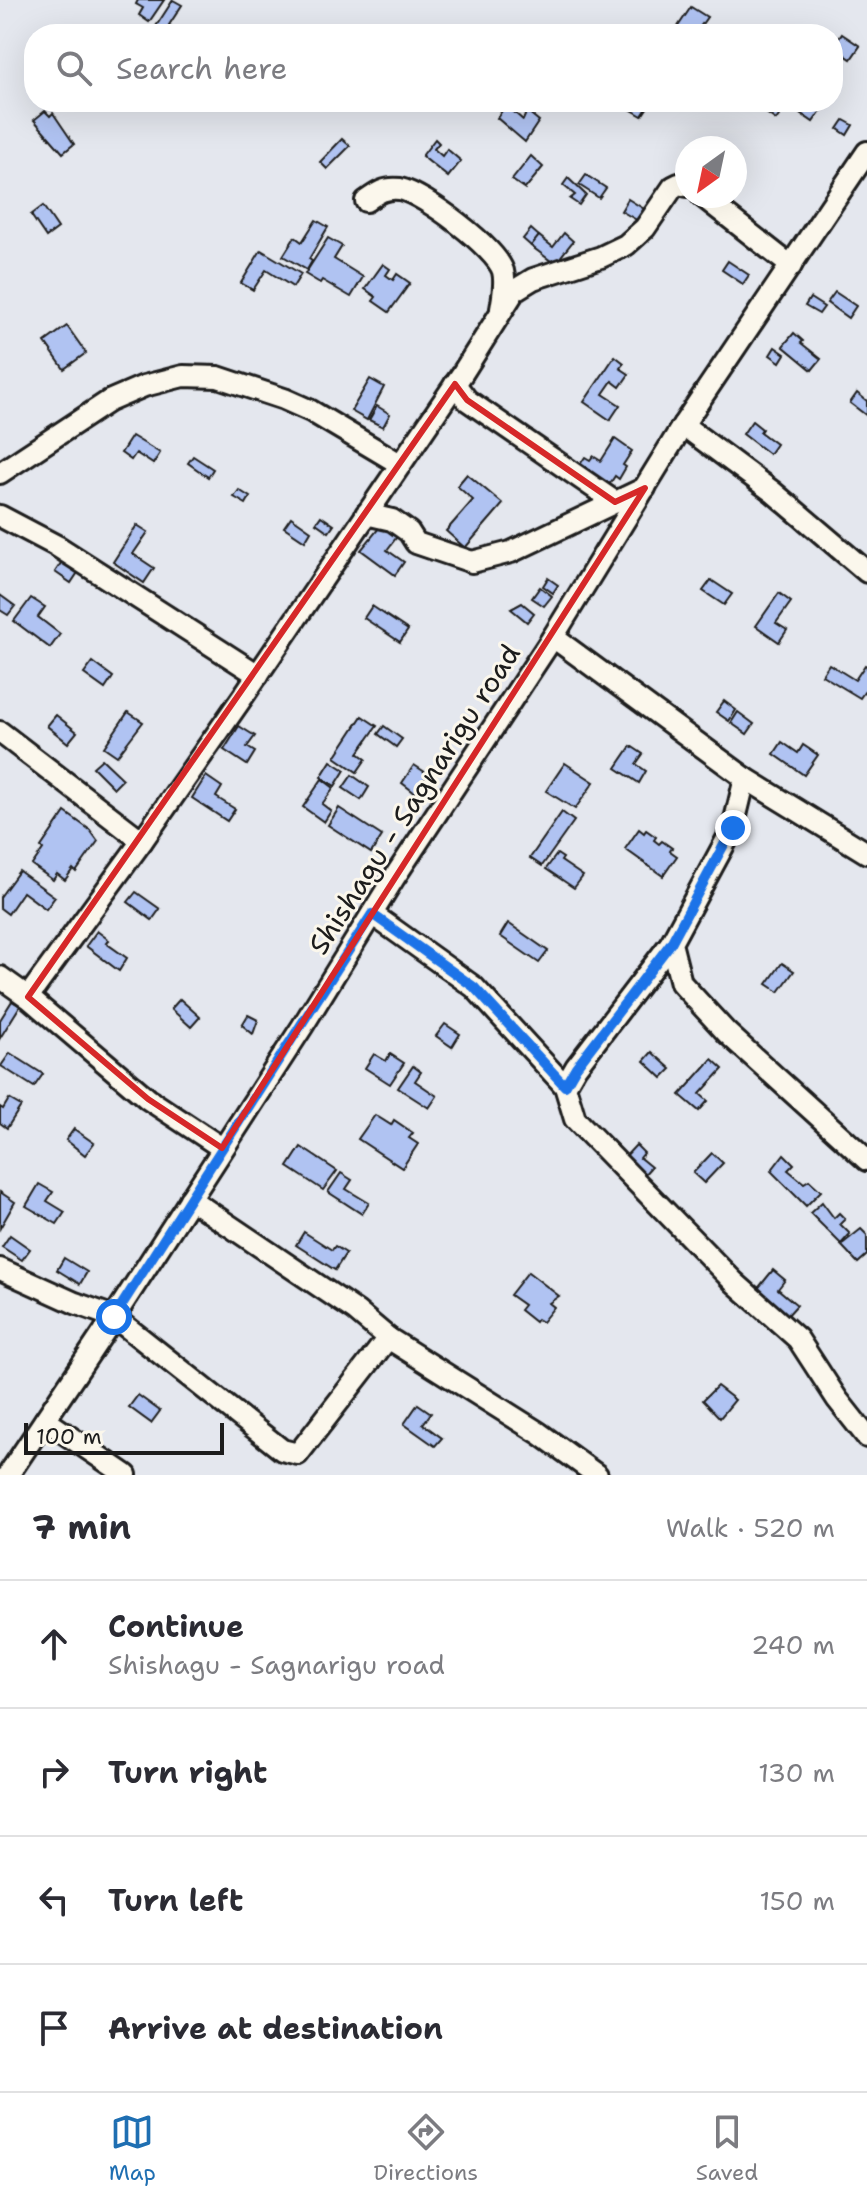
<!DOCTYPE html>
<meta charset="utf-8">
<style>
:root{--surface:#fff;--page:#f2f2f3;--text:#2b2b33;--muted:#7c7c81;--line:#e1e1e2;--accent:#1f6fb2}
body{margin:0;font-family:"Shantell Sans",sans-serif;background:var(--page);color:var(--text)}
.compass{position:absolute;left:675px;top:136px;width:72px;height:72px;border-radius:50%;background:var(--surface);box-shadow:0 8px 32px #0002;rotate:213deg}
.scale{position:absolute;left:24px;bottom:20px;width:200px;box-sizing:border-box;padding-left:8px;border:4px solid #1c1c1c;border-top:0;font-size:22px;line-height:28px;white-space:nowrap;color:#1c1c1c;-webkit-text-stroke:6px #fbf7ec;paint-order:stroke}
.stop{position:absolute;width:24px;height:24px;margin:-18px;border:6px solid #1a73e8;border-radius:50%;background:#fff}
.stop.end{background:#1a73e8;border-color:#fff;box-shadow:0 2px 8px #0008}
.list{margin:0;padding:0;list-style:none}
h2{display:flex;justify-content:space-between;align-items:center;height:104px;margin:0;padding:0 32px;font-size:34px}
h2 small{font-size:26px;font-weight:400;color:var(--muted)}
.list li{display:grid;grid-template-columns:52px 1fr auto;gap:24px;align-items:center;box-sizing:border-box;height:128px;padding:0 32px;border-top:2px solid var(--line)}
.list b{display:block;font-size:30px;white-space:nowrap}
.list p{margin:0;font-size:26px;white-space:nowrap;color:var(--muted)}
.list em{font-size:26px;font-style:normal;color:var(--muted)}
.icon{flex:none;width:44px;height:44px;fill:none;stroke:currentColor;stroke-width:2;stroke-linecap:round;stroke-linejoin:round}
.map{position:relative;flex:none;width:867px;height:1475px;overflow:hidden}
.search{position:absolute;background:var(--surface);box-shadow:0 8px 32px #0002;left:24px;right:24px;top:24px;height:88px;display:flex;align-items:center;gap:20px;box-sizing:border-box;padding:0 28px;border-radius:32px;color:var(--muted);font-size:30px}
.sheet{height:616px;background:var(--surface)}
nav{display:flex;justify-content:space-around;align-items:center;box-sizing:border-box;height:112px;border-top:2px solid var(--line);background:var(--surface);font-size:22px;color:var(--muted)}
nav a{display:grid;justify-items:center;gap:4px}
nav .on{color:var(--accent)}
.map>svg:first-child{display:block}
.building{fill:#b0c3f2;stroke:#1c1c1c;stroke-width:2}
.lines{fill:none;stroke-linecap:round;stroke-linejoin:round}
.minor-casing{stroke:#1c1c1c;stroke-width:26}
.minor{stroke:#fbf7ec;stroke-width:20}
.route{stroke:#1a73e8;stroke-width:10}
.marked{fill:none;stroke:#d62828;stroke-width:6;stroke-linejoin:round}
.labels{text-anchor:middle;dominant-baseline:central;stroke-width:6;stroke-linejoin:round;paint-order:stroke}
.street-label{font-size:28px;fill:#1c1c1c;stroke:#fbf7ec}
</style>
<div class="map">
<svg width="867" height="1475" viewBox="0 0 867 1475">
<rect width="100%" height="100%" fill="#e4e7ee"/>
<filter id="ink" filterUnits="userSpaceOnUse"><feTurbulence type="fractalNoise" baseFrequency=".0125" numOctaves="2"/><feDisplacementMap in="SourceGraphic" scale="16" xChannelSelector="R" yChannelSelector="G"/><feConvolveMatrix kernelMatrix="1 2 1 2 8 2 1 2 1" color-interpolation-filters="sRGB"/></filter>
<g filter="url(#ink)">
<g class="building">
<path d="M 138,0 L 164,0 L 149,22 L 139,15 L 143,8 L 136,4 Z"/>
<path d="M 173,0 L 182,5 L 169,25 L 182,34 L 151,34 Z"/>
<path d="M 691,7 L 707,17 L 695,34 L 673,34 Z"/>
<path d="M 842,34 L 860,46 L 851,59 L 833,47 Z"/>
<path d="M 628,102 L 651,102 L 642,116 L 625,106 Z"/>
<path d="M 773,102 L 783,110 L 776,120 L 765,112 Z"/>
<path d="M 784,102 L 827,102 L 813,122 Z"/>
<path d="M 506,105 L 523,120 L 527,111 L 539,121 L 525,142 L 497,118 Z"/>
<path d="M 45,111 L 50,116 L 53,113 L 74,144 L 63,153 L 34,120 Z"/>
<path d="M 844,120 L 853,125 L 847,135 L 838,129 Z"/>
<path d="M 342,139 L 350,146 L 327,169 L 320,162 Z"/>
<path d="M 435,139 L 439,143 L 434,149 L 442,156 L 447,149 L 461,161 L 448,177 L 422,156 Z"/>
<path d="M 531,156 L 543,167 L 525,189 L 512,180 Z"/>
<path d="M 586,175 L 606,188 L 599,198 L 579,185 Z"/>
<path d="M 568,178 L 586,195 L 579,205 L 570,199 L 575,195 L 563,185 Z"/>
<path d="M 628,199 L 649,212 L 642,223 L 621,211 Z"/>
<path d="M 43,206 L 58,228 L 46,237 L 31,215 Z"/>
<path d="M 316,220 L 328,227 L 309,259 L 312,261 L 307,270 L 283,256 L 295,237 L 302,242 Z"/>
<path d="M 531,229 L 539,236 L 531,246 L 523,239 Z"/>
<path d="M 564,233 L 573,241 L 555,264 L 531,246 L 539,236 L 553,247 Z"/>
<path d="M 328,238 L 342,246 L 334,259 L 363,277 L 351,297 L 322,280 L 320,283 L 305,274 Z"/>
<path d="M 261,250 L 301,274 L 293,287 L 266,270 L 253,290 L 241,283 Z"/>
<path d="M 728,261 L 749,275 L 743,284 L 722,270 Z"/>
<path d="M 383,264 L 390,269 L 386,275 L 393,280 L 397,274 L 410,283 L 389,312 L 373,301 L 376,297 L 365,289 Z"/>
<path d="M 835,292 L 856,306 L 848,318 L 827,303 Z"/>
<path d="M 810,298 L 824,307 L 819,314 L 805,306 Z"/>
<path d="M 67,326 L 86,353 L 64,369 L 45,342 Z"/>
<path d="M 794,333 L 803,341 L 801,343 L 821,359 L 812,370 L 783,346 Z"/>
<path d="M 775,347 L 785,354 L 780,362 L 770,355 Z"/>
<path d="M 615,356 L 624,363 L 620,368 L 629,374 L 620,387 L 612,381 L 603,394 L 620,405 L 610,420 L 584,402 Z"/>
<path d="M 370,379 L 384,387 L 367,420 L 351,411 Z"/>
<path d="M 857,393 L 867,401 L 867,416 L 850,403 Z"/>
<path d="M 377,406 L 390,414 L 383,427 L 369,420 Z"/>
<path d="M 752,421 L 762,429 L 760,432 L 776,444 L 769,454 L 743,434 Z"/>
<path d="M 132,436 L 160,453 L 153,464 L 136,453 L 131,460 L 121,453 Z"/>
<path d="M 615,439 L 632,451 L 623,465 L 626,467 L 619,479 L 615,476 L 609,485 L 579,466 L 585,457 L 590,460 L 593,456 L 601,461 Z"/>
<path d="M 193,456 L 213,469 L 208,477 L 188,463 Z"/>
<path d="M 467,474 L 503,504 L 465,548 L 446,531 L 473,500 L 457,486 Z"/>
<path d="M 239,490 L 250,497 L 246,504 L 234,497 Z"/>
<path d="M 321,516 L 334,525 L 329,532 L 316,523 Z"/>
<path d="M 291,517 L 311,531 L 305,541 L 284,527 Z"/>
<path d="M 383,523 L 399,534 L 387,550 L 404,562 L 395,575 L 361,550 Z"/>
<path d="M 137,525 L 148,532 L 133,554 L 154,568 L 144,583 L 113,562 Z"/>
<path d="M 65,557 L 81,568 L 71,583 L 55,572 Z"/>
<path d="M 548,578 L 558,585 L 553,593 L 543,586 Z"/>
<path d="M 711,580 L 732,594 L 724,605 L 703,591 Z"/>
<path d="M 540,587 L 552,596 L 544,606 L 532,598 Z"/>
<path d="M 779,593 L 791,602 L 776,623 L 787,630 L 779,642 L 756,626 Z"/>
<path d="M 0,595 L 15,606 L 8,615 L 0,610 Z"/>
<path d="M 31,598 L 45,607 L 38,617 L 60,634 L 50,648 L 14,621 Z"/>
<path d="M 522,603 L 534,613 L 527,622 L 511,609 Z"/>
<path d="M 372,606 L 408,630 L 400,642 L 364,618 Z"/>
<path d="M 93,662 L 113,677 L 105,689 L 84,674 Z"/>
<path d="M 829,664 L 855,680 L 865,665 L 867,666 L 867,688 L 860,698 L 822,675 Z"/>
<path d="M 724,701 L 736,710 L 729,721 L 716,712 Z"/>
<path d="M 128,712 L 143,722 L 117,756 L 104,747 Z"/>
<path d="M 738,712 L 754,724 L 747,734 L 731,723 Z"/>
<path d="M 56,715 L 77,732 L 68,743 L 47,726 Z"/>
<path d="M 362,716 L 377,726 L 358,753 L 366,759 L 357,772 L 335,757 Z"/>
<path d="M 239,726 L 255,736 L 247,747 L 255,752 L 247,765 L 224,750 Z"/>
<path d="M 384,726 L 402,739 L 396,747 L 378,734 Z"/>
<path d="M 782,742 L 798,753 L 803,745 L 818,755 L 804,775 L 774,754 Z"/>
<path d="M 631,746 L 643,754 L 636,764 L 646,771 L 639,783 L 616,768 Z"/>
<path d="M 102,759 L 123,779 L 114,788 L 93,767 Z"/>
<path d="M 331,761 L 345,770 L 335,786 L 321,777 Z"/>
<path d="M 565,763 L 594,782 L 575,809 L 546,791 Z"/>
<path d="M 414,765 L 428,774 L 415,793 L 402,783 Z"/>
<path d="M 352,775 L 369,787 L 361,800 L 343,788 Z"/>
<path d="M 206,776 L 222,787 L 216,797 L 235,809 L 227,821 L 192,798 Z"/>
<path d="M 322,779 L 334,788 L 322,804 L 331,811 L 324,822 L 303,807 Z"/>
<path d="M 339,808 L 382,836 L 371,853 L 328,825 Z"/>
<path d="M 65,812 L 90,830 L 98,841 L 76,872 L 73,869 L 65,880 L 57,874 L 53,880 L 32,865 L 43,849 L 41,847 Z"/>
<path d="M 562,812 L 574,821 L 542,866 L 530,858 Z"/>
<path d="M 639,829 L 644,833 L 646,830 L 656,837 L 654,840 L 659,844 L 662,841 L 672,848 L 670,851 L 677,856 L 663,876 L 625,849 Z"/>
<path d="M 557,854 L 563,858 L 561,861 L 583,876 L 574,888 L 546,869 Z"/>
<path d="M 19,871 L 55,897 L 46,909 L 23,892 L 8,914 L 0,908 L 0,897 Z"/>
<path d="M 136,892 L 160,909 L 152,920 L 128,902 Z"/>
<path d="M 508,923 L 548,951 L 539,963 L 500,936 Z"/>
<path d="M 97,931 L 109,940 L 106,943 L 127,958 L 119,971 L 86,946 Z"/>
<path d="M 782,963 L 794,971 L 779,992 L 767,984 Z"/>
<path d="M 180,999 L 200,1017 L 191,1027 L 171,1009 Z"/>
<path d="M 12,1001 L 20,1006 L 0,1038 L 0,1020 Z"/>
<path d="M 248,1015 L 258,1020 L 253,1034 L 242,1025 Z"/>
<path d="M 445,1024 L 460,1034 L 452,1047 L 436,1036 Z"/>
<path d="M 652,1052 L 671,1069 L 662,1078 L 644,1061 Z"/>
<path d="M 10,1053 L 43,1074 L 34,1087 L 1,1066 Z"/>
<path d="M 374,1054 L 386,1061 L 390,1054 L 404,1063 L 390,1084 L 365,1068 Z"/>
<path d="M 712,1059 L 723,1069 L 700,1094 L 708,1101 L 699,1111 L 680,1095 Z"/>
<path d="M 413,1066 L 421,1072 L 415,1081 L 437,1096 L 429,1108 L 398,1088 Z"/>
<path d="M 9,1099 L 21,1106 L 7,1128 L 0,1123 L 0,1107 L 3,1109 Z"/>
<path d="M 375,1115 L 391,1125 L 394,1120 L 413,1133 L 409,1138 L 418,1144 L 402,1168 L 358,1139 Z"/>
<path d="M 74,1129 L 94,1143 L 85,1155 L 66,1140 Z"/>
<path d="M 636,1145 L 644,1153 L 640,1158 L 651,1167 L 642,1177 L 623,1159 Z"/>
<path d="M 301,1147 L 337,1171 L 323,1190 L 288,1167 Z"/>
<path d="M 712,1153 L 723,1163 L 704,1183 L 693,1173 Z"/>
<path d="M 784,1154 L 794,1164 L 788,1170 L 804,1183 L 809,1180 L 821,1191 L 806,1206 L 771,1171 Z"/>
<path d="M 341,1173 L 352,1180 L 346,1189 L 369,1203 L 362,1214 L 328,1192 Z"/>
<path d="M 39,1184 L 53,1192 L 47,1201 L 65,1212 L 57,1224 L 26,1206 Z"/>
<path d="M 0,1192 L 15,1202 L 0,1228 Z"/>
<path d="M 822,1202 L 834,1218 L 839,1213 L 845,1219 L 840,1224 L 850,1234 L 841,1244 L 810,1213 Z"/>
<path d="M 861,1229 L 867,1235 L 867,1255 L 858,1263 L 841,1245 Z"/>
<path d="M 304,1232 L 332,1250 L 335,1246 L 346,1253 L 335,1270 L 296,1245 Z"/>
<path d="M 10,1235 L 30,1249 L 22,1260 L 2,1247 Z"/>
<path d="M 64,1258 L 87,1272 L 80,1284 L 57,1270 Z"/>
<path d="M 773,1270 L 785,1280 L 778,1289 L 797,1305 L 786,1317 L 756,1291 Z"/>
<path d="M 528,1272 L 559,1296 L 549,1303 L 554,1307 L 542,1322 L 537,1319 L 535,1322 L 520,1310 L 524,1305 L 510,1295 Z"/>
<path d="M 717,1386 L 735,1400 L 720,1418 L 703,1400 Z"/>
<path d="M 138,1395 L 160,1411 L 151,1423 L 129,1407 Z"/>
<path d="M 418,1404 L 431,1413 L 423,1424 L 442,1438 L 435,1446 L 404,1424 Z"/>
</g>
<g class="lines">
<defs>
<g id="minor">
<path d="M 702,196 L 791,266"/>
<path d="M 366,201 C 377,193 385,187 400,189 C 424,194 496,248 503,271 C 506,283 503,297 501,309"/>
<path d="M 455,384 L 467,400 L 615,502"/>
<path d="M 683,425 L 773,492 L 867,572"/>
<path d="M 0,473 L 109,401 L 144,386 L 183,376 L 218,377 L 284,399 L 311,411 L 400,464"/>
<path d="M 366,514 L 392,520 L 409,532 L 416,543 L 472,562 L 511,552 L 645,488"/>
<path d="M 0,516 L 57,546 L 258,675"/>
<path d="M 553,637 L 745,778 L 867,853"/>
<path d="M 0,732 L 142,841"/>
<path d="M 745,778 L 733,828 L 671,943 L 681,983 L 727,1033 L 867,1160"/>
<path d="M 372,914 L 474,987 L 565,1086"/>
<path d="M 671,943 L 576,1067 L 565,1086 L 575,1119 L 734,1282 L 798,1339 L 837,1399 L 867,1437"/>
<path d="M 0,977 L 28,997 L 148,1099 L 222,1148"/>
<path d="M 28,997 L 142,841 L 244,695 L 462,374 L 515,290 L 533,279 L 601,257 L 626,245 L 645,228 L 673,187 L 679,184 L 687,186"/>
<path d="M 190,1199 L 356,1311 L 388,1338 L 539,1433 L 597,1475"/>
<path d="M 0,1269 L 75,1303 L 114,1317 L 282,1450 L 298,1454 L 388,1338"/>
<path d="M 45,1420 L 126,1475"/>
<path d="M 8,1475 L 114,1317 L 302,1027 L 394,878 L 553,637 L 683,425 L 867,152"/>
</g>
</defs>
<use href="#minor" class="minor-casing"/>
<use href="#minor" class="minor"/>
</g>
</g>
<g class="lines" filter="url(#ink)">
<path class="route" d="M 114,1317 L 372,914 L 474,987 L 565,1086 L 576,1067 L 671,943 L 733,828"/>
</g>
<path class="marked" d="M 455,384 L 467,400 L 615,502 L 645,488 L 222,1148 L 148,1099 L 28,997 Z"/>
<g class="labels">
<g class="street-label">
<text transform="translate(414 799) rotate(-57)">Shishagu - Sagnarigu road</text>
</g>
</g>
</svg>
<svg class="compass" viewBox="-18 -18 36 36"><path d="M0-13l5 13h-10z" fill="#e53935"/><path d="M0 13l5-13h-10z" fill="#7c7c81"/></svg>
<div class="scale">100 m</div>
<div class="stop" style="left:114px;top:1317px"></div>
<div class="stop end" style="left:733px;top:828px"></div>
<div class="search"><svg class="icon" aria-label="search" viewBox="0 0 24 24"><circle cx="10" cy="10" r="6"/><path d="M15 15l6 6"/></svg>Search here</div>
</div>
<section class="sheet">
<h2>7 min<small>Walk · 520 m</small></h2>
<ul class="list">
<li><svg class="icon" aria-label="ahead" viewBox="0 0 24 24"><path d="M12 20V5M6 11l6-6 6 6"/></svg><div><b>Continue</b><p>Shishagu - Sagnarigu road</p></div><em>240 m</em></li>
<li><svg class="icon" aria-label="right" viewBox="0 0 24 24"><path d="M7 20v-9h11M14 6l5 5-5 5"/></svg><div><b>Turn right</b></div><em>130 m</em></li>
<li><svg class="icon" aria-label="left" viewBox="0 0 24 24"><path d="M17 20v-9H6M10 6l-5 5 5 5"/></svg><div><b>Turn left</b></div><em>150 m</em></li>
<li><svg class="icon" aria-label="arrive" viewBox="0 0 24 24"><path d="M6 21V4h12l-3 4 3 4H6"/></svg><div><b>Arrive at destination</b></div></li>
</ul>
</section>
<nav>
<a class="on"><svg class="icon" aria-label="map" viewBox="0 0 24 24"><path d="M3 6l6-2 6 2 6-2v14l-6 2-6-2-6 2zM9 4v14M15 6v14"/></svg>Map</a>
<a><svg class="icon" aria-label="directions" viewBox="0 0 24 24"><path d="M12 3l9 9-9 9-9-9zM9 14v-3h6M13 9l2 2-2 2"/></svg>Directions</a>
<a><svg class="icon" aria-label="saved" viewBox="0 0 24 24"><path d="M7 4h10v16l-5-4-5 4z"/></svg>Saved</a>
</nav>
